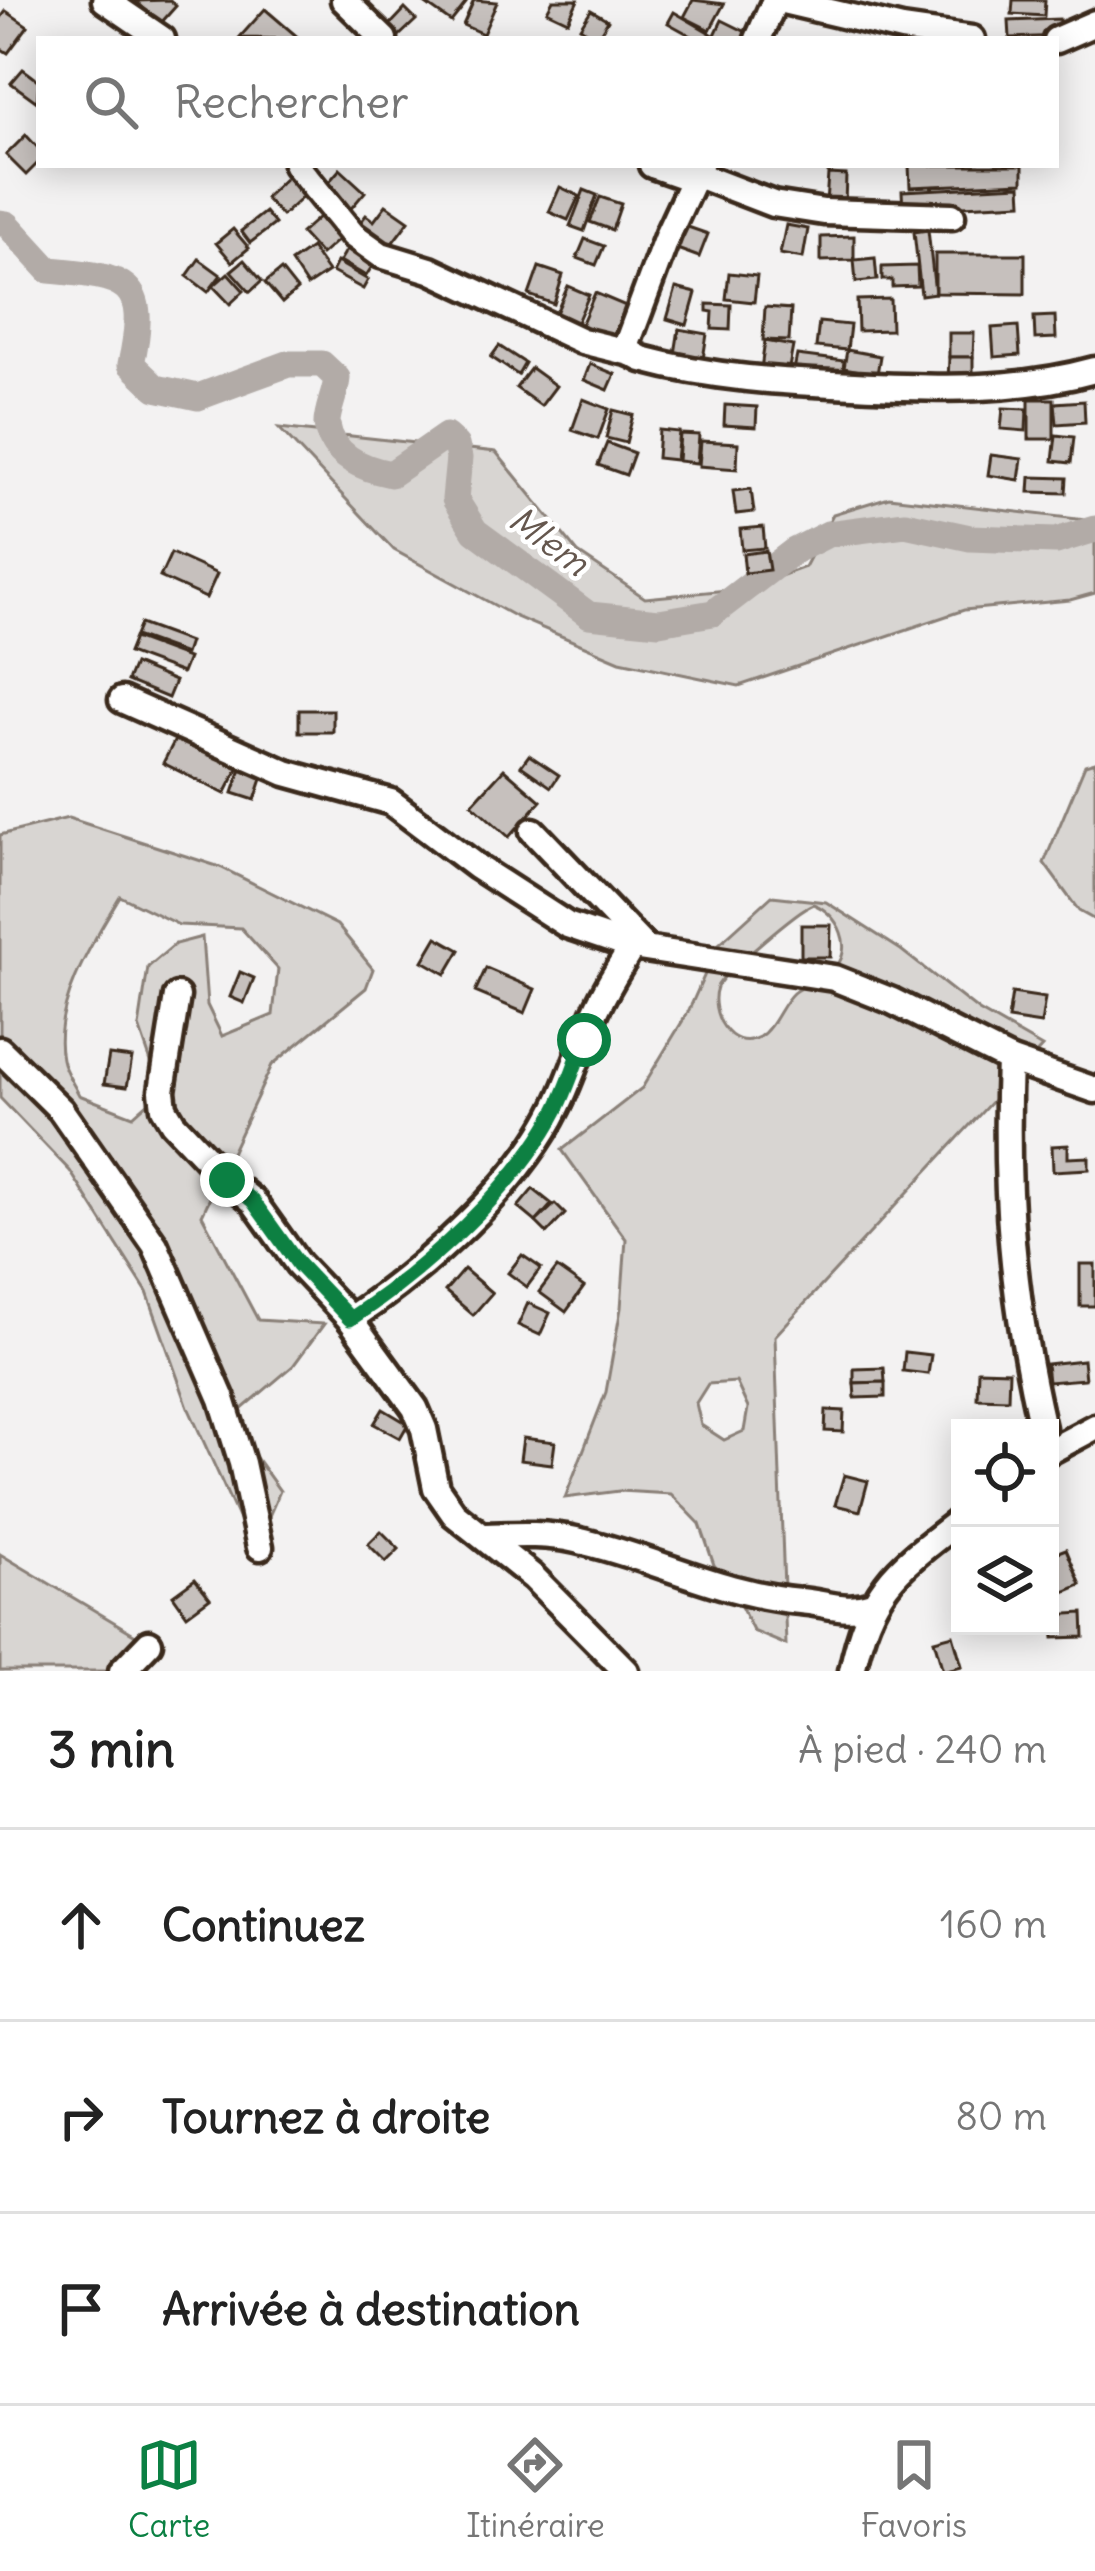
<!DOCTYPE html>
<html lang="fr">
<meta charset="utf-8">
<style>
:root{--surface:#fff;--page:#f6f6f6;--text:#222;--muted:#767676;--line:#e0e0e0;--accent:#0b8043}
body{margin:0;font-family:Delius,sans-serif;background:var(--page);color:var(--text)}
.controls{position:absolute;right:36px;bottom:36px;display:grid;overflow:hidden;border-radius:0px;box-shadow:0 6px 30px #0003}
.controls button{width:108px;height:108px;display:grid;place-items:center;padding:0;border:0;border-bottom:3px solid var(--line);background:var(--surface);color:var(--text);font:60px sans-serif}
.stop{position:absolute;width:36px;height:36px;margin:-27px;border:9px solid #0b8043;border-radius:50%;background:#fff}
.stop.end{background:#0b8043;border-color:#fff;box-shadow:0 3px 12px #0008}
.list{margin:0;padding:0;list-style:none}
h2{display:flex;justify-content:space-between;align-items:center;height:156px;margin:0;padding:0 48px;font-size:51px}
h2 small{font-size:39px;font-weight:400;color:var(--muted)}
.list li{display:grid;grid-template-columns:78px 1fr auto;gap:36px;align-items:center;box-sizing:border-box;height:192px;padding:0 48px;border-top:3px solid var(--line)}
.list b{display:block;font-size:45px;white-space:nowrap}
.list em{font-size:39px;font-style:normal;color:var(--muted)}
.icon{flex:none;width:66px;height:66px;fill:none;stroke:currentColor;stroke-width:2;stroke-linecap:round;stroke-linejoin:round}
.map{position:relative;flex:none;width:1095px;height:1671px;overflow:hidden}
.search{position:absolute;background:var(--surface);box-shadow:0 6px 30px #0003;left:36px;right:36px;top:36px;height:132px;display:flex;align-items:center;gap:30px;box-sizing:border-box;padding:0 42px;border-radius:0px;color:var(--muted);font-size:45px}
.sheet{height:732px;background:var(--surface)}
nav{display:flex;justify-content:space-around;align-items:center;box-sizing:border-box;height:168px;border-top:3px solid var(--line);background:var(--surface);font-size:33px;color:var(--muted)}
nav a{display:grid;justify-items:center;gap:6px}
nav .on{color:var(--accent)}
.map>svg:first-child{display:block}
.green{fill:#d8d5d2;stroke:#8a8078;stroke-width:3;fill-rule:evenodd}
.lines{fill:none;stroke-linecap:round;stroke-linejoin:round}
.river{stroke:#b2aba7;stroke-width:27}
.building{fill:#c6c0bd;stroke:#3b2a1e;stroke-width:3}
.minor-casing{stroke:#3b2a1e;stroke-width:33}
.minor{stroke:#fff;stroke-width:24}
.route{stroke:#0b8043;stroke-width:15}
.labels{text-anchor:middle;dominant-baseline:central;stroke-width:9;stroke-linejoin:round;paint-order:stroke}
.water-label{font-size:36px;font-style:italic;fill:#65574e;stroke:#fff}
</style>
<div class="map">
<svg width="1095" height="1671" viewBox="0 0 1095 1671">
<rect width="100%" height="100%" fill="#f3f2f2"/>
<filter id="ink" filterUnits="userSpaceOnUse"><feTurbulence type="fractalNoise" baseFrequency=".00833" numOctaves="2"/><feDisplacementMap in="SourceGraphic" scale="24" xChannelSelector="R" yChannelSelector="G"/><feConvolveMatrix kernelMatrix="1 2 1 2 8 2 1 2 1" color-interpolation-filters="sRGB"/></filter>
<g filter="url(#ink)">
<g class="green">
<path d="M 279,428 L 496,452 L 578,553 L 645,598 L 748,588 L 805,567 L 833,514 L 889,497 L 1095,521 L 1095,593 L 1070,600 L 964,610 L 739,686 L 620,661 L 516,617 L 394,550 Z"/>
<path d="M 1095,762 L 1095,920 L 1079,911 L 1044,863 L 1085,765 Z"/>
<path d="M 68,818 L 220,867 L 337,925 L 373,969 L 366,988 L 272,1065 L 202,1215 L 258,1320 L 324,1324 L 293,1366 L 229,1420 L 280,1491 L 259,1539 L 260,1547 L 240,1522 L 188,1407 L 147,1292 L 70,1171 L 0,1098 L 0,835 ZM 120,896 L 179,925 L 241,928 L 278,969 L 273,1015 L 222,1036 L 207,1005 L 202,937 L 175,944 L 148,967 L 139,1027 L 161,1091 L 133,1116 L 79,1095 C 74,1084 64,1071 62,1059 C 51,1007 94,939 120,896 Z"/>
<path d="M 772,896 L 826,902 L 901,950 L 979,1011 L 1042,1047 L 775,1336 L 786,1645 L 753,1631 L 734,1592 L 714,1565 L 700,1524 L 671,1494 L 619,1491 L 565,1498 L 606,1392 L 621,1308 L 626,1239 L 562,1150 L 642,1088 L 688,1012 L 718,945 ZM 813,904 C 838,913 856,949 833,970 C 822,981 804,983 793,993 C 780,1005 774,1028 759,1037 C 730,1053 708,1011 717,987 C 722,974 799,909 813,904 ZM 736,1382 L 748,1408 L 744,1431 L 724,1440 L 701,1425 L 696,1403 L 708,1384 Z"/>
<path d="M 0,1554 L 149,1643 L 145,1671 L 0,1671 Z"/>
</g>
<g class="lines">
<path class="river" d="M 0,223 L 7,224 L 49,270 C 126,277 150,279 131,364 L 156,388 L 198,397 L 288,364 L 322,364 L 337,378 C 336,393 326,412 327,425 C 332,457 365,469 391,474 L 446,436 L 456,445 L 459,458 L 455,499 L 475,531 L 589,615 L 659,622 L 713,613 L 794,551 L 828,534 L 905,524 L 970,538 L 1056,541 L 1095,529"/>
</g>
<g class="building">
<path d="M 170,0 L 176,6 L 160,24 L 136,1 Z"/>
<path d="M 420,0 L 462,0 L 466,3 L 451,22 Z"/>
<path d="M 474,0 L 497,2 L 483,34 L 463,25 Z"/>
<path d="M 553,0 L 578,0 L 568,21 L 547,11 Z"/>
<path d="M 693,0 L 724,4 L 710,30 L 684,17 Z"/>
<path d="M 1013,0 L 1045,0 L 1044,16 L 1012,14 Z"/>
<path d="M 265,9 L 300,39 L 239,38 Z"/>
<path d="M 405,9 L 416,20 L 398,37 L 388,27 Z"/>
<path d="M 591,10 L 608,20 L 597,38 L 580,27 Z"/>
<path d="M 6,11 L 28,26 L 8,53 L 0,48 L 0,19 Z"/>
<path d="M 674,12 L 712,34 L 709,39 L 697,39 L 668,23 Z"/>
<path d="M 1059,19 L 1060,36 L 1010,38 L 1009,21 Z"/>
<path d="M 722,20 L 748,33 L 745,39 L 713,39 Z"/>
<path d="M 23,69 L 39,81 L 37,102 L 11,83 Z"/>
<path d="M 26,135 L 39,149 L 39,162 L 26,175 L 6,155 Z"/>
<path d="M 909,165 L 1023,165 L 1023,182 L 910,187 Z"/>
<path d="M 340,169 L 365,192 L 348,212 L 322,190 Z"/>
<path d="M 291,173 L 309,191 L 282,216 L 265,198 Z"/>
<path d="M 828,174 L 846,175 L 845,204 L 826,203 Z"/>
<path d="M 1021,185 L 1022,203 L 903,209 L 902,191 Z"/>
<path d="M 560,187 L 579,196 L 568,220 L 549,212 Z"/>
<path d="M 584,190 L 597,195 L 584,231 L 570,226 Z"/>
<path d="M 600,197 L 621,204 L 612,230 L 590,222 Z"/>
<path d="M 386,205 L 409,221 L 387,250 L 356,228 L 366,215 L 374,221 Z"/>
<path d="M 265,212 L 275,224 L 250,243 L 241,231 Z"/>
<path d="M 320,216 L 340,238 L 321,255 L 301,233 Z"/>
<path d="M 786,225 L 808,229 L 803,258 L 780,254 Z"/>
<path d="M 685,226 L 708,234 L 699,257 L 677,249 Z"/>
<path d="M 233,229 L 249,248 L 232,262 L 216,243 Z"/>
<path d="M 928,230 L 935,293 L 921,295 L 914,232 Z"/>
<path d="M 854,236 L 854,260 L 821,261 L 821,237 Z"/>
<path d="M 585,239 L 604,246 L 596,265 L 577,258 Z"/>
<path d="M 350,244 L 376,260 L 366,276 L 340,261 Z"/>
<path d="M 311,248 L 328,272 L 307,286 L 291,262 Z"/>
<path d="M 935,254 L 1025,254 L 1025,294 L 935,293 Z"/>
<path d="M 875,258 L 877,280 L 856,282 L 854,260 Z"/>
<path d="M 199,259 L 221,275 L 208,292 L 187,276 Z"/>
<path d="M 244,260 L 262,281 L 250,292 L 231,271 Z"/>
<path d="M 337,262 L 368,280 L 363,289 L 332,272 Z"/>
<path d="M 917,266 L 918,286 L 892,287 L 892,280 L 882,280 L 882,267 Z"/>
<path d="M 539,267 L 563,275 L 554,304 L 529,295 Z"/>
<path d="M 281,270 L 297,290 L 282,303 L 265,283 Z"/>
<path d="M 228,273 L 244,291 L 230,304 L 213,286 Z"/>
<path d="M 729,273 L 757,276 L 754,302 L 726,299 Z"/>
<path d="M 568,286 L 589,295 L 573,331 L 552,322 Z"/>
<path d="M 676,288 L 696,293 L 687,325 L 667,319 Z"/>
<path d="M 595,293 L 626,306 L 609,345 L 578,332 Z"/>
<path d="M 890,299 L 891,330 L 858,331 L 857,300 Z"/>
<path d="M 707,304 L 731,305 L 730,330 L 712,329 L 713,312 L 707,311 Z"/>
<path d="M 765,307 L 791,309 L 789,341 L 763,340 Z"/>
<path d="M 1055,316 L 1056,338 L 1035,339 L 1034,317 Z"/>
<path d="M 819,322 L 850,325 L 847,350 L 816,347 Z"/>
<path d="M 1018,326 L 1020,355 L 994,357 L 992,328 Z"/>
<path d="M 679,329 L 707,334 L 703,359 L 675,354 Z"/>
<path d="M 949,333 L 974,333 L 973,357 L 949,357 Z"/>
<path d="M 765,341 L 793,346 L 788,373 L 761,369 Z"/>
<path d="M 499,346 L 525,363 L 518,375 L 491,357 Z"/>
<path d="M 847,350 L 880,356 L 877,374 L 844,368 Z"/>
<path d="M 797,355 L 844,361 L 842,377 L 794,370 Z"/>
<path d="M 949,357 L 973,357 L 973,383 L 948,382 Z"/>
<path d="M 590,364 L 615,374 L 608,390 L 584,380 Z"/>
<path d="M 531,368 L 556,386 L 541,406 L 516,388 Z"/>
<path d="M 583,399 L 609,409 L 598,439 L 572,430 Z"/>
<rect x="1029" y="399" width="25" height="40"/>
<path d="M 1084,401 L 1085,422 L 1057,424 L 1055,403 Z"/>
<path d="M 725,405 L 757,407 L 756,427 L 724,425 Z"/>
<path d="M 1003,408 L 1027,409 L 1026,431 L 1001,429 Z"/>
<path d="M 613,410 L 633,415 L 626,443 L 606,438 Z"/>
<path d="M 659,430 L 679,432 L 676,460 L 657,458 Z"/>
<path d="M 680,434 L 699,435 L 697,463 L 678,461 Z"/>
<path d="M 1056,435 L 1074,437 L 1071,463 L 1053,461 Z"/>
<path d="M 701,441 L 738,443 L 737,469 L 699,466 Z"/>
<path d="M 607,443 L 634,453 L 626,475 L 598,465 Z"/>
<path d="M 991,455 L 1022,459 L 1019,480 L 988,475 Z"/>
<path d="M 1030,477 L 1067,478 L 1066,493 L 1029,492 Z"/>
<path d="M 751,489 L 754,512 L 736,514 L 733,491 Z"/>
<path d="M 763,527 L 765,548 L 742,550 L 740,529 Z"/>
<path d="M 766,551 L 769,570 L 745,573 L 743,554 Z"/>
<path d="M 171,553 L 217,574 L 206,598 L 160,577 Z"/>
<path d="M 140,624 L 189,642 L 185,654 L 135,636 Z"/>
<path d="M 134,638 L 188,658 L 182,673 L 128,653 Z"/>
<path d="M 134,664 L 175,681 L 168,698 L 127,681 Z"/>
<rect x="299" y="710" width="34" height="22"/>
<path d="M 180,730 L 242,761 L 225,794 L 163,763 Z"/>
<path d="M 529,755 L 559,775 L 551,787 L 521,766 Z"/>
<path d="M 241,769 L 263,776 L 255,800 L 233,793 Z"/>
<path d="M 504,769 L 541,801 L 509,837 L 472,804 Z"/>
<path d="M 801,925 L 831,925 L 830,957 L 801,957 Z"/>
<path d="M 437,937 L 460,950 L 446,974 L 423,961 Z"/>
<path d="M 486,968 L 535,989 L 525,1013 L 475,992 Z"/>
<path d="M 240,972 L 254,978 L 244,1003 L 230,997 Z"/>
<path d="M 1012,993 L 1045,998 L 1041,1024 L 1008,1019 Z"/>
<path d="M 109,1055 L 132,1058 L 127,1087 L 104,1084 Z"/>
<path d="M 1068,1145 L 1068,1158 L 1089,1157 L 1089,1169 L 1053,1171 L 1052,1146 Z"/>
<path d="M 533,1189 L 552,1204 L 536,1222 L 518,1207 Z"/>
<path d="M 555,1204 L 565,1214 L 547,1233 L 536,1222 Z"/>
<path d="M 522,1255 L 541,1268 L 527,1287 L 508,1273 Z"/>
<rect x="1080" y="1264" width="15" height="42"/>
<path d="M 557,1268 L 584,1287 L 566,1312 L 539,1292 Z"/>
<path d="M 464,1269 L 492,1293 L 473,1315 L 445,1291 Z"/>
<path d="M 528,1303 L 550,1313 L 540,1335 L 518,1325 Z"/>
<path d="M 905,1352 L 931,1355 L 928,1374 L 903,1371 Z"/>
<path d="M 1083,1360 L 1085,1379 L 1048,1382 L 1046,1364 Z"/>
<path d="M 884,1368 L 885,1382 L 854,1383 L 854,1369 Z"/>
<path d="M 978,1370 L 1009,1371 L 1008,1399 L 977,1398 Z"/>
<path d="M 885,1382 L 885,1397 L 855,1398 L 854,1383 Z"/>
<path d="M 383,1409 L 408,1424 L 400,1438 L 374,1424 Z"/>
<path d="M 826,1410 L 844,1411 L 843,1432 L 825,1431 Z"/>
<path d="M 523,1438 L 555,1442 L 552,1464 L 520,1460 Z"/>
<path d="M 844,1475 L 868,1481 L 860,1511 L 835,1505 Z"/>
<path d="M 381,1531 L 399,1549 L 386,1562 L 368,1544 Z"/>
<path d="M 1066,1549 L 1081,1585 L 1050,1598 L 1050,1555 Z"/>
<path d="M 195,1579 L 210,1598 L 187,1615 L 173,1595 Z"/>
<path d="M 1083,1613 L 1084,1637 L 1054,1638 L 1052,1615 Z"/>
<path d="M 953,1635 L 962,1666 L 943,1671 L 934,1640 Z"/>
</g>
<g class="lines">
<defs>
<g id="minor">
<path d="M 105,0 L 162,39"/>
<path d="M 344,0 L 384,39"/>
<path d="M 779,0 L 902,29 L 972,39"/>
<path d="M 758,39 L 775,0"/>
<path d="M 1056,40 L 1095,23"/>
<path d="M 296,165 L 353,235 L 381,255 L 430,270 L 582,341 L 631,353"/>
<path d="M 652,165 L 692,179"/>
<path d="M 700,165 L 668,234 L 627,344 L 631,353 L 642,359 C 712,378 782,382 854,385 C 935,389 1016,392 1095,370"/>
<path d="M 695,174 L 773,204 L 824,212 L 952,216"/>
<path d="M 122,700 L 286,773 L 391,802 L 477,867 L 567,925 L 632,947 L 834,978 L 892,1001 L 1009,1060 L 1095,1090"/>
<path d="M 533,831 L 645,948"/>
<path d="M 177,996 L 162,1091 L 164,1108 L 173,1123 L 227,1180 L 253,1201 L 298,1264 L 350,1319 L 415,1408 L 424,1429 L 436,1488 L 454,1514 L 533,1577 L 626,1671"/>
<path d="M 0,1050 L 61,1110 L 155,1245 L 222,1399 L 242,1463 L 260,1547"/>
<path d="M 1009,1060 C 1004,1194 1012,1297 1042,1428"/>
<path d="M 350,1319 C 423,1270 518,1187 557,1107 C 571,1079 580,1049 592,1020 C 602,994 618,970 632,947"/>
<path d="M 1050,1451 L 1095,1427"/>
<path d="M 483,1536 C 514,1535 545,1533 576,1540 C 653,1557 720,1594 800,1601 C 826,1603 846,1613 873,1604"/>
<path d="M 122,1671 L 149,1643"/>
<path d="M 852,1671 C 870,1587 895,1570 960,1520"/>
</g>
</defs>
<use href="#minor" class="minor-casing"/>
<use href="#minor" class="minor"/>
</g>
</g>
<g class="lines" filter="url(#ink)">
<path class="route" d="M 227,1180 L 253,1201 L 298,1264 L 350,1319 C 423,1271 517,1187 557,1109 C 568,1087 576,1062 584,1040"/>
</g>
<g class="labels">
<g class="water-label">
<text transform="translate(549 541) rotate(37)">Mlem</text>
</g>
</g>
</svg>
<div class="controls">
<button><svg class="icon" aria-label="locate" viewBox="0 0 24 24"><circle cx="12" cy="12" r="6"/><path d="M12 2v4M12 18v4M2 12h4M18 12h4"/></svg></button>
<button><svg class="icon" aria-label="layers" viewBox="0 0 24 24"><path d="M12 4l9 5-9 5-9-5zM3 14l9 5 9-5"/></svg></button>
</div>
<div class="stop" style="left:584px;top:1040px"></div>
<div class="stop end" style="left:227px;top:1180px"></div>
<div class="search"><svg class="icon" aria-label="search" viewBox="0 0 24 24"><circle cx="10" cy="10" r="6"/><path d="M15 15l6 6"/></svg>Rechercher</div>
</div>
<section class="sheet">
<h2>3 min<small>À pied · 240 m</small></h2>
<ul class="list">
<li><svg class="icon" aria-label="ahead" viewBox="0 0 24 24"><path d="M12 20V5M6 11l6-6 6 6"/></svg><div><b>Continuez</b></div><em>160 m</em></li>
<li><svg class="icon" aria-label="right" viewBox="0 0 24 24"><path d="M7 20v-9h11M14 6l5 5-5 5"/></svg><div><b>Tournez à droite</b></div><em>80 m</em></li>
<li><svg class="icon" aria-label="arrive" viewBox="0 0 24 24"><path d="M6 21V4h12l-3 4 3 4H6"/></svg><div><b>Arrivée à destination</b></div></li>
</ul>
</section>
<nav>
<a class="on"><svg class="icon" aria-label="map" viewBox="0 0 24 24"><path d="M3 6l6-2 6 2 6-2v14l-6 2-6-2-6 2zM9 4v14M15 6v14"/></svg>Carte</a>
<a><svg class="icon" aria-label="directions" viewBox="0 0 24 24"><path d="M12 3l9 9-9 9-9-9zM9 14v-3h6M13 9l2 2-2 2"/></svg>Itinéraire</a>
<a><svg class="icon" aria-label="saved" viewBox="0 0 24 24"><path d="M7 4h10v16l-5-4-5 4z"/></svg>Favoris</a>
</nav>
